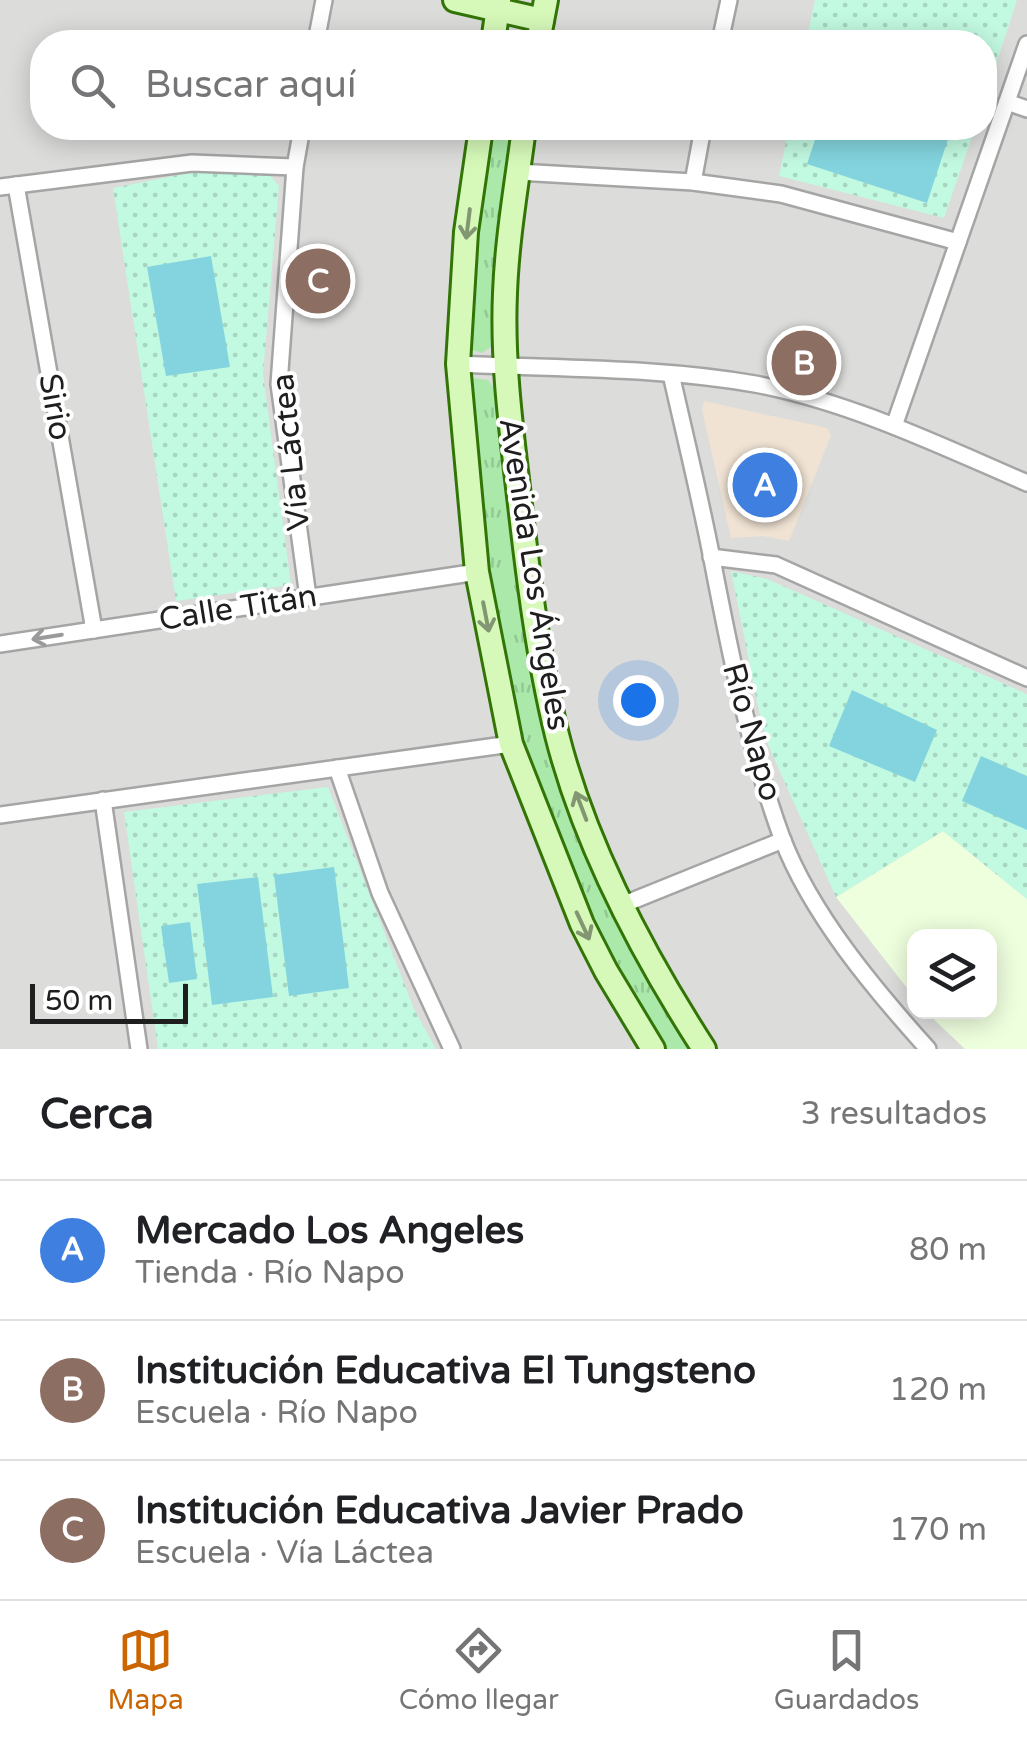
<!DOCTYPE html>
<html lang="es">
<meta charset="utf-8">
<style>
:root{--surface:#fff;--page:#f6f6f6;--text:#202124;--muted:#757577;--line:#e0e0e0;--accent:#ca6502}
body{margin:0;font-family:"Varela Round",sans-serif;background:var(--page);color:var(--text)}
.controls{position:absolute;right:30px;bottom:30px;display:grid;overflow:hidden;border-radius:20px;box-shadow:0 5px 25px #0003}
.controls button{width:90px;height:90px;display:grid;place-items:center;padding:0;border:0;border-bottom:2px solid var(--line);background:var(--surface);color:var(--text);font:50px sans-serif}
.scale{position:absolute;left:30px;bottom:25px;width:158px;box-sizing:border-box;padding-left:10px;border:5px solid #1e1e1e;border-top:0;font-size:28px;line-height:35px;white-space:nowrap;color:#1e1e1e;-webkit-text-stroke:8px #fff;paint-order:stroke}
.you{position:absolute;left:638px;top:700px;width:35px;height:35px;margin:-25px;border:8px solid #fff;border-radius:50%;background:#1a73e8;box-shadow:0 0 0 15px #1a73e833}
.badge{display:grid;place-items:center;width:65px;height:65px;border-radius:50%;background:var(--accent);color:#fff;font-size:32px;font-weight:700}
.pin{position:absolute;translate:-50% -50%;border:5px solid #fff;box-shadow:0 2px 10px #0006}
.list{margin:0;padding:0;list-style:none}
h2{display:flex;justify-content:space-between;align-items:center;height:130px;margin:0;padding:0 40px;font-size:42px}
h2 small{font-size:32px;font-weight:400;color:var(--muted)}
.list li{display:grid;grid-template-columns:65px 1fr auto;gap:30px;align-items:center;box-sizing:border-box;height:140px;padding:0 40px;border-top:2px solid var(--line)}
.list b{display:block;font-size:38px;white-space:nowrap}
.list p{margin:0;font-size:32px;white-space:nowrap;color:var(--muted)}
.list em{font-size:32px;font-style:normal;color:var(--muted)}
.icon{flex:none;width:55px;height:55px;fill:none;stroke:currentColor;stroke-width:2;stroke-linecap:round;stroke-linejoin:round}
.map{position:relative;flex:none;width:1027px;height:1049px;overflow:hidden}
.search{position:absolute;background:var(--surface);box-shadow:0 5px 25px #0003;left:30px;right:30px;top:30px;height:110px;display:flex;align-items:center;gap:25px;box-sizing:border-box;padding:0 35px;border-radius:40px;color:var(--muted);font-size:38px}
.sheet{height:550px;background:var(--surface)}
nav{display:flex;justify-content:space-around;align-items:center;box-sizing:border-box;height:140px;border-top:2px solid var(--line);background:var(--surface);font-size:28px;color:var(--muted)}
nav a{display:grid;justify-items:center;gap:5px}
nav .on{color:var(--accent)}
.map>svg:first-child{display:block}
.residential{fill:#dcdcdb;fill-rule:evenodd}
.commercial{fill:#f0e3d4}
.education{fill:#eeffde}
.grass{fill:url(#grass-tufts)}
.park{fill:url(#park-dots)}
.pitch{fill:#83d4de}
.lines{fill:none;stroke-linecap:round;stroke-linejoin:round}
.street-casing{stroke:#a5a5a5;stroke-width:20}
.secondary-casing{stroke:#327506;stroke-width:28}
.street{stroke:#fff;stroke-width:15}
.secondary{stroke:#d6f9b9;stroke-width:22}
.oneway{stroke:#839673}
.oneway2{stroke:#9a9a9a}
.labels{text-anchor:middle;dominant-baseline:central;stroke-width:8;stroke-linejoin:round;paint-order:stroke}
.street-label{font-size:32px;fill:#1e1e1e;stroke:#fff}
</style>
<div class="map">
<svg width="1027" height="1049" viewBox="0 0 1027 1049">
<defs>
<pattern id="grass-tufts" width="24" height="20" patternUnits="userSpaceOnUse" patternTransform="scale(2.5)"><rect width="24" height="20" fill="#abe9ab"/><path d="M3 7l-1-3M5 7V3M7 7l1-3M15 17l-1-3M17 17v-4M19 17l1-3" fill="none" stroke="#93c793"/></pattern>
<pattern id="park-dots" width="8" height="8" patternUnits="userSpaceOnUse" patternTransform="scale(2.5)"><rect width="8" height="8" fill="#c2f9e1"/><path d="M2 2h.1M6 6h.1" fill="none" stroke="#a6d5c1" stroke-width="1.8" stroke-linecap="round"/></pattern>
</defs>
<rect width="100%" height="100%" fill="#edefe4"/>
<path class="residential" d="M 0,0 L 1027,0 L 1027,1049 L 0,1049 ZM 42,42 L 984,42 L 984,128 L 42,128 ZM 914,936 L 990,936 L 990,1012 L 914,1012 Z"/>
<path class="commercial" d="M 704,401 L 827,428 L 831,435 L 789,541 L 763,536 L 731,538 L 702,410 Z"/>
<path class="education" d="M 943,831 L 1027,899 L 1027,1049 L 965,1049 L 926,1012 L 990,1012 L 990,936 L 914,936 L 914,997 L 836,897 Z"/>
<g class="grass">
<path d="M 486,128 L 512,128 L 496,273 L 492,346 L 482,353 L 472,350 L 468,344 Z"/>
<path d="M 474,378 L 488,380 L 493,386 L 519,592 L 543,708 L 598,872 L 624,935 L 690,1049 L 665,1049 L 601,941 L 520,733 L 496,619 L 482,516 L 469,385 Z"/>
</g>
<g class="park">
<path d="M 815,0 L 1017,0 L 985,98 L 984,42 L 806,42 Z"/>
<path d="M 789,128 L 975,128 L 944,218 L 779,176 Z"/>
<path d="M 209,169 L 268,173 L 279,186 L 263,374 L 291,585 L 176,601 L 113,188 Z"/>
<path d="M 731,571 L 767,579 L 1027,694 L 1027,899 L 943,831 L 836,897 L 769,747 L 759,711 Z"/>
<path d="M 328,787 L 414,1009 L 436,1049 L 158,1049 L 124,812 Z"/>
</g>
<g class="pitch">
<path d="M 819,128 L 935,128 L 950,133 L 927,203 L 807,164 Z"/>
<path d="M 211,256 L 230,367 L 166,376 L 147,267 Z"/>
<path d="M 852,690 L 937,730 L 915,782 L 829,746 Z"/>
<path d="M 981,756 L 1027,776 L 1027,830 L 962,801 Z"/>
<path d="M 334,867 L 349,988 L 289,996 L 274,875 Z"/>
<path d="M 258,877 L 273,997 L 212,1005 L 197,884 Z"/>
<path d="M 190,922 L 197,979 L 169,983 L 161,926 Z"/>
</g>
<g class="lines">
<defs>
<g id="street">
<path d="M 316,42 L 324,0"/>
<path d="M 720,42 L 729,0"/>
<path d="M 1007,102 L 1027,109"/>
<path d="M 302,128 L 295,167 L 279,384 L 308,597"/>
<path d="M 518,172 L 693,182 L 781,194 L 958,242"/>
<path d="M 693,182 L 703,128"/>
<path d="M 16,185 L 94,630"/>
<path d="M 0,187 L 192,163 L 295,167"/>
<path d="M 458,364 C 556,369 658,367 755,384 C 850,402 939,445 1027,483"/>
<path d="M 671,374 C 685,436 700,497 712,559 C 730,653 749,748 782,838 C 811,914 874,989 928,1049"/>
<path d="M 894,426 L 1027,44"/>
<path d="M 711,557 L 776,565 L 1027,678"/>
<path d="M 0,644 L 477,572"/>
<path d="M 337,768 L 380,893 L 452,1049"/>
<path d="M 103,800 L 139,1049"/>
<path d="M 0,815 L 511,744"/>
<path d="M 622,905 L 783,840"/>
</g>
<g id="secondary">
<path d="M 455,0 L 542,20"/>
<path d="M 493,42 L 499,0"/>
<path d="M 538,42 L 546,0"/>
<path d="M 481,128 L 466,232 L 458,364 L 477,572 L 511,744 L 582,924 L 606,971 L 653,1049"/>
<path d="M 524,128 C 517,182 507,238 505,293 C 502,361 511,428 519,496 C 528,575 538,658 557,735 C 585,846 642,953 704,1049"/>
</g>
</defs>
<use href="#street" class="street-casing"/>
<use href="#secondary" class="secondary-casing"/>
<use href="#street" class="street"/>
<use href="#secondary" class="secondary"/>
</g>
<defs><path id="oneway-shaft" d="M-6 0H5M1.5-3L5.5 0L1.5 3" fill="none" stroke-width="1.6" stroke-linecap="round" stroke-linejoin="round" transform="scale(2.5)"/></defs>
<g class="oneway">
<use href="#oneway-shaft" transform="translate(468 224) rotate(97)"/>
<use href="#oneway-shaft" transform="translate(486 617) rotate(79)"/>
<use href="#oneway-shaft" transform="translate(581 806) rotate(-111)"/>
<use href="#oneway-shaft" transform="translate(583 926) rotate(65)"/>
</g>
<use class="oneway2" href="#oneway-shaft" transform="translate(47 637) rotate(171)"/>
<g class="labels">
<g class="street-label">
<text transform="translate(55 407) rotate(80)">Sirio</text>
<text transform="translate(291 452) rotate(-96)">Vía Láctea</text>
<text transform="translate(534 574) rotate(81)">Avenida Los Ángeles</text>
<text transform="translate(238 608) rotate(-9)">Calle Titán</text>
<text transform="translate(752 732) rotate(74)">Río Napo</text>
</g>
</g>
</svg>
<div class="controls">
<button><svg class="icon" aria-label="layers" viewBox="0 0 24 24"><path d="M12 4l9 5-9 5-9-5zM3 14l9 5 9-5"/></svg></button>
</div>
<div class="scale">50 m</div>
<div class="you"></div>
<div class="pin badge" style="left:765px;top:485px;background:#3f7fe0">A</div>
<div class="pin badge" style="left:804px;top:363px;background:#8d6e63">B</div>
<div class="pin badge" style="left:318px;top:281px;background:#8d6e63">C</div>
<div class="search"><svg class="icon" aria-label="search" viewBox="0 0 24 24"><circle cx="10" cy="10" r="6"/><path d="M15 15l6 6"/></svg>Buscar aquí</div>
</div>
<section class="sheet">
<h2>Cerca<small>3 resultados</small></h2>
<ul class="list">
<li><span class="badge" style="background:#3f7fe0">A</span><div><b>Mercado Los Angeles</b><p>Tienda · Río Napo</p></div><em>80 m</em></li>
<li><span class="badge" style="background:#8d6e63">B</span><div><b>Institución Educativa El Tungsteno</b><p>Escuela · Río Napo</p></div><em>120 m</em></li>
<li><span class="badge" style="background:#8d6e63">C</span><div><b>Institución Educativa Javier Prado</b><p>Escuela · Vía Láctea</p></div><em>170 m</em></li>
</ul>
</section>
<nav>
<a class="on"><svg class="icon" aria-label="map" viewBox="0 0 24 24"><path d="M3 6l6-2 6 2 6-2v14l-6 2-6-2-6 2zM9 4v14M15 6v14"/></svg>Mapa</a>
<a><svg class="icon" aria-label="directions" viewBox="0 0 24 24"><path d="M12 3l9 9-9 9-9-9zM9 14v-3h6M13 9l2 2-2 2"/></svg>Cómo llegar</a>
<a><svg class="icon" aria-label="saved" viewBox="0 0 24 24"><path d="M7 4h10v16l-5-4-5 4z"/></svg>Guardados</a>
</nav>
